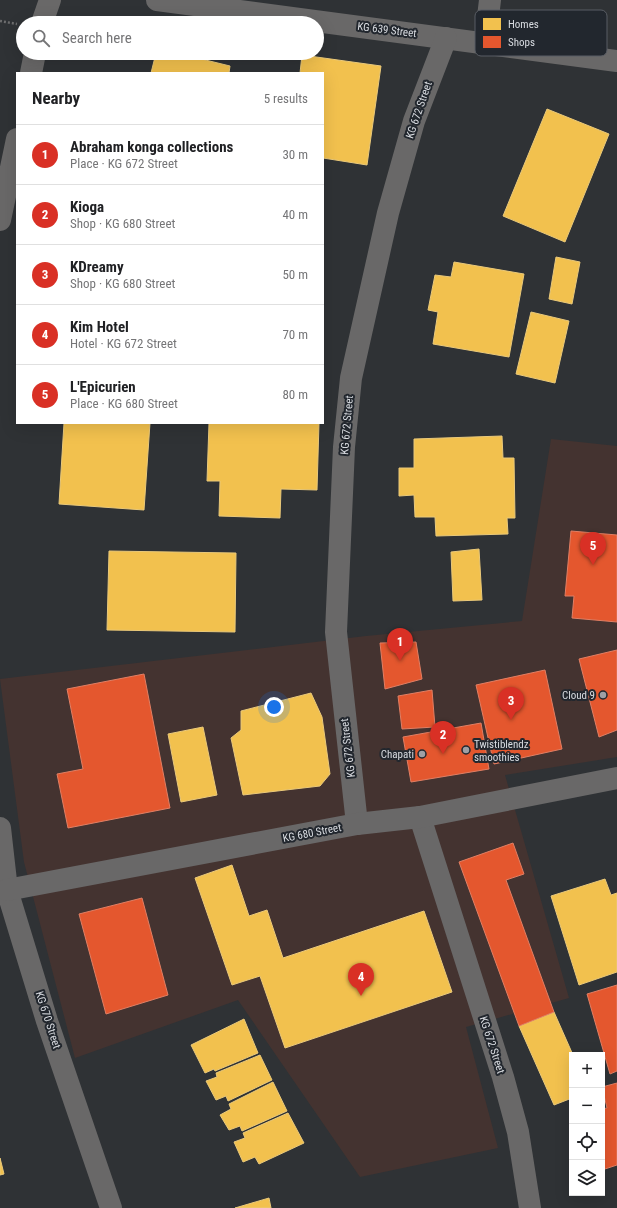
<!DOCTYPE html>
<meta charset="utf-8">
<style>
:root{--surface:#fff;--page:#f6f6f6;--text:#202124;--muted:#757577;--line:#e0e0e0;--accent:#d93025}
body{margin:0;font-family:"Roboto Condensed",sans-serif;background:var(--page);color:var(--text)}
.controls{position:absolute;right:12px;bottom:12px;display:grid;overflow:hidden;border-radius:0px;box-shadow:0 4px 16px #0002}
.controls button{width:36px;height:36px;display:grid;place-items:center;padding:0;border:0;border-bottom:1px solid var(--line);background:var(--surface);color:var(--text);font:20px sans-serif}
.you{position:absolute;left:274px;top:707px;width:14px;height:14px;margin:-10px;border:3px solid #fff;border-radius:50%;background:#1a73e8;box-shadow:0 0 0 6px #1a73e833}
.badge{display:grid;place-items:center;width:26px;height:26px;border-radius:50%;background:var(--accent);color:#fff;font-size:13px;font-weight:700}
.pin{position:absolute;translate:-50% -33px;filter:drop-shadow(0 1px 2px #0008)}
.pin::after{content:'';position:absolute;top:21px;width:14px;height:12px;background:inherit;clip-path:polygon(0 0,100% 0,50% 100%)}
.list{margin:0;padding:0;list-style:none}
h2{display:flex;justify-content:space-between;align-items:center;height:52px;margin:0;padding:0 16px;font-size:17px}
h2 small{font-size:13px;font-weight:400;color:var(--muted)}
.list li{display:grid;grid-template-columns:26px 1fr auto;gap:12px;align-items:center;box-sizing:border-box;height:60px;padding:0 16px;border-top:1px solid var(--line)}
.list b{display:block;font-size:15px;white-space:nowrap}
.list p{margin:0;font-size:13px;white-space:nowrap;color:var(--muted)}
.list em{font-size:13px;font-style:normal;color:var(--muted)}
.icon{flex:none;width:22px;height:22px;fill:none;stroke:currentColor;stroke-width:2;stroke-linecap:round;stroke-linejoin:round}
.map{position:relative;flex:none;width:617px;height:1208px;overflow:hidden}
.search{position:absolute;background:var(--surface);box-shadow:0 4px 16px #0002;left:16px;top:16px;width:308px;height:44px;display:flex;align-items:center;gap:10px;box-sizing:border-box;padding:0 14px;border-radius:22px;color:var(--muted);font-size:15px}
.panel{position:absolute;background:var(--surface);box-shadow:0 4px 16px #0002;left:16px;top:72px;width:308px;height:352px;border-radius:0px}
.map>svg:first-child{display:block}
.commercial{fill:#443330}
.homes{fill:#f2c14e;stroke:#eac97a}
.shops{fill:#e4572e;stroke:#e17f64}
.lines{fill:none;stroke-linecap:round;stroke-linejoin:round}
.path{stroke:#6d6d6e;stroke-width:2.5;stroke-dasharray:2 2;stroke-linecap:butt}
.street{stroke:#696868;stroke-width:22}
.poi-dot{fill:#9ea0a5;stroke:#22272e;stroke-width:1.5}
.labels{text-anchor:middle;dominant-baseline:central;stroke-width:4;stroke-linejoin:round;paint-order:stroke}
.street-label{font-size:11px;fill:#d9dce1;stroke:#22272e}
.poi-label{font-size:11px;fill:#d9dce1;stroke:#22272e;text-anchor:end}
.key{fill:#22272e;stroke:#595d64;stroke-width:1}
.key-label{font-size:11px;fill:#d9dce1}
</style>
<div class="map">
<svg width="617" height="1208" viewBox="0 0 617 1208">
<rect width="100%" height="100%" fill="#2f3235"/>
<path class="commercial" d="M 551,439 L 617,446 L 617,757 L 505,775 L 569,998 L 466,1027 L 498,1148 L 360,1177 L 238,1000 L 75,1058 L 24,862 L 0,679 L 366,636 L 522,621 Z"/>
<g class="homes">
<path d="M 156,53 L 177,53 L 230,66 L 229,73 L 151,73 Z"/>
<path d="M 302,55 L 381,66 L 367,165 L 323,158 L 323,73 L 300,73 Z"/>
<path d="M 547,109 L 609,134 L 565,242 L 503,216 Z"/>
<path d="M 556,257 L 580,262 L 572,304 L 549,299 Z"/>
<path d="M 454,262 L 524,274 L 509,357 L 433,344 L 438,312 L 428,310 L 435,275 L 451,277 Z"/>
<path d="M 531,312 L 569,321 L 555,383 L 516,374 Z"/>
<path d="M 64,423 L 150,423 L 144,510 L 59,504 Z"/>
<path d="M 209,423 L 319,423 L 317,490 L 281,489 L 280,518 L 219,516 L 220,481 L 207,481 Z"/>
<path d="M 502,436 L 503,458 L 514,458 L 515,518 L 507,518 L 508,534 L 436,536 L 435,517 L 415,517 L 414,495 L 399,496 L 399,468 L 414,468 L 414,439 Z"/>
<path d="M 479,549 L 482,600 L 453,601 L 451,552 Z"/>
<path d="M 109,551 L 236,553 L 235,632 L 107,630 Z"/>
<path d="M 311,693 L 322,717 L 330,774 L 320,786 L 243,795 L 231,738 L 241,730 L 241,711 Z"/>
<path d="M 203,727 L 217,795 L 181,802 L 168,734 Z"/>
<path d="M 232,865 L 249,916 L 267,910 L 283,958 L 424,911 L 452,992 L 285,1048 L 260,976 L 232,985 L 195,878 Z"/>
<path d="M 605,879 L 611,895 L 617,893 L 617,972 L 579,985 L 551,896 Z"/>
<path d="M 554,1012 L 573,1055 L 572,1098 L 554,1105 L 519,1026 Z"/>
<path d="M 244,1019 L 258,1053 L 215,1071 L 214,1069 L 205,1073 L 191,1045 Z"/>
<path d="M 260,1055 L 272,1080 L 228,1101 L 226,1096 L 216,1100 L 206,1081 L 217,1077 L 216,1073 Z"/>
<path d="M 273,1082 L 287,1111 L 242,1131 L 240,1126 L 229,1130 L 220,1115 L 231,1109 L 229,1104 Z"/>
<path d="M 288,1113 L 304,1143 L 259,1164 L 255,1157 L 243,1162 L 234,1142 L 245,1138 L 243,1133 Z"/>
<path d="M 0,1158 L 4,1174 L 0,1175 Z"/>
<path d="M 269,1198 L 271,1208 L 235,1208 Z"/>
</g>
<g class="shops">
<path d="M 571,531 L 617,535 L 617,622 L 572,618 L 574,596 L 565,596 Z"/>
<path d="M 416,642 L 422,679 L 385,689 L 380,643 Z"/>
<path d="M 617,650 L 617,730 L 599,737 L 579,659 Z"/>
<path d="M 545,670 L 562,749 L 494,764 L 476,685 Z"/>
<path d="M 144,674 L 170,808 L 68,828 L 57,774 L 83,769 L 67,689 Z"/>
<path d="M 432,690 L 435,727 L 402,729 L 398,696 Z"/>
<path d="M 481,723 L 489,769 L 411,782 L 403,737 Z"/>
<path d="M 513,843 L 524,874 L 506,880 L 554,1012 L 519,1026 L 459,862 Z"/>
<path d="M 142,898 L 168,995 L 106,1014 L 79,914 Z"/>
<path d="M 617,985 L 617,1071 L 610,1074 L 587,994 Z"/>
<path d="M 617,1083 L 617,1165 L 602,1170 L 602,1109 L 607,1108 L 602,1087 Z"/>
</g>
<g class="lines">
<path class="path" d="M 0,21 L 17,24"/>
<g class="street">
<path d="M 157,0 L 617,61"/>
<path d="M 42,23 L 50,0"/>
<path d="M 485,43 L 490,0"/>
<path d="M 31,73 L 35,53"/>
<path d="M 0,220 L 17,139"/>
<path d="M 420,817 L 503,1077 L 518,1132 L 530,1208"/>
<path d="M 357,824 L 336,632 L 344,447 L 351,378 L 388,213 L 414,121 L 446,38"/>
<path d="M 0,828 L 7,890 L 47,1021 L 111,1208"/>
<path d="M 7,890 L 357,824 L 420,817 L 617,778"/>
</g>
</g>
<g class="poi-dot">
<circle cx="603" cy="695" r="4"/>
<circle cx="466" cy="750" r="4"/>
<circle cx="422" cy="754" r="4"/>
</g>
<g class="labels">
<g class="street-label">
<text transform="translate(387 30) rotate(7)">KG 639 Street</text>
<text transform="translate(419 110) rotate(-71)">KG 672 Street</text>
<text transform="translate(347 425) rotate(-85)">KG 672 Street</text>
<text transform="translate(348 748) rotate(-97)">KG 672 Street</text>
<text transform="translate(312 833) rotate(-11)">KG 680 Street</text>
<text transform="translate(48 1020) rotate(72)">KG 670 Street</text>
<text transform="translate(492 1045) rotate(72)">KG 672 Street</text>
</g>
<g class="poi-label">
<text x="595" y="695">Cloud 9</text>
<text x="474" y="744" text-anchor="start">Twistiblendz<tspan x="474" dy="13">smoothies</tspan></text>
<text x="414" y="754">Chapati</text>
</g>
</g>
<rect x="475" y="10" width="132" height="46" rx="6" class="key"/>
<rect x="483" y="18" width="18" height="12" fill="#f2c14e"/>
<rect x="483" y="36" width="18" height="12" fill="#e4572e"/>
<g class="key-label">
<text x="508" y="28">Homes</text>
<text x="508" y="46">Shops</text>
</g>
</svg>
<div class="controls">
<button>+</button>
<button>−</button>
<button><svg class="icon" aria-label="locate" viewBox="0 0 24 24"><circle cx="12" cy="12" r="6"/><path d="M12 2v4M12 18v4M2 12h4M18 12h4"/></svg></button>
<button><svg class="icon" aria-label="layers" viewBox="0 0 24 24"><path d="M12 4l9 5-9 5-9-5zM3 14l9 5 9-5"/></svg></button>
</div>
<div class="you"></div>
<div class="pin badge" style="left:400px;top:661px">1</div>
<div class="pin badge" style="left:443px;top:754px">2</div>
<div class="pin badge" style="left:511px;top:720px">3</div>
<div class="pin badge" style="left:361px;top:996px">4</div>
<div class="pin badge" style="left:593px;top:565px">5</div>
<div class="search"><svg class="icon" aria-label="search" viewBox="0 0 24 24"><circle cx="10" cy="10" r="6"/><path d="M15 15l6 6"/></svg>Search here</div>
<section class="panel">
<h2>Nearby<small>5 results</small></h2>
<ul class="list">
<li><span class="badge">1</span><div><b>Abraham konga collections</b><p>Place · KG 672 Street</p></div><em>30 m</em></li>
<li><span class="badge">2</span><div><b>Kioga</b><p>Shop · KG 680 Street</p></div><em>40 m</em></li>
<li><span class="badge">3</span><div><b>KDreamy</b><p>Shop · KG 680 Street</p></div><em>50 m</em></li>
<li><span class="badge">4</span><div><b>Kim Hotel</b><p>Hotel · KG 672 Street</p></div><em>70 m</em></li>
<li><span class="badge">5</span><div><b>L'Epicurien</b><p>Place · KG 680 Street</p></div><em>80 m</em></li>
</ul>
</section>
</div>
